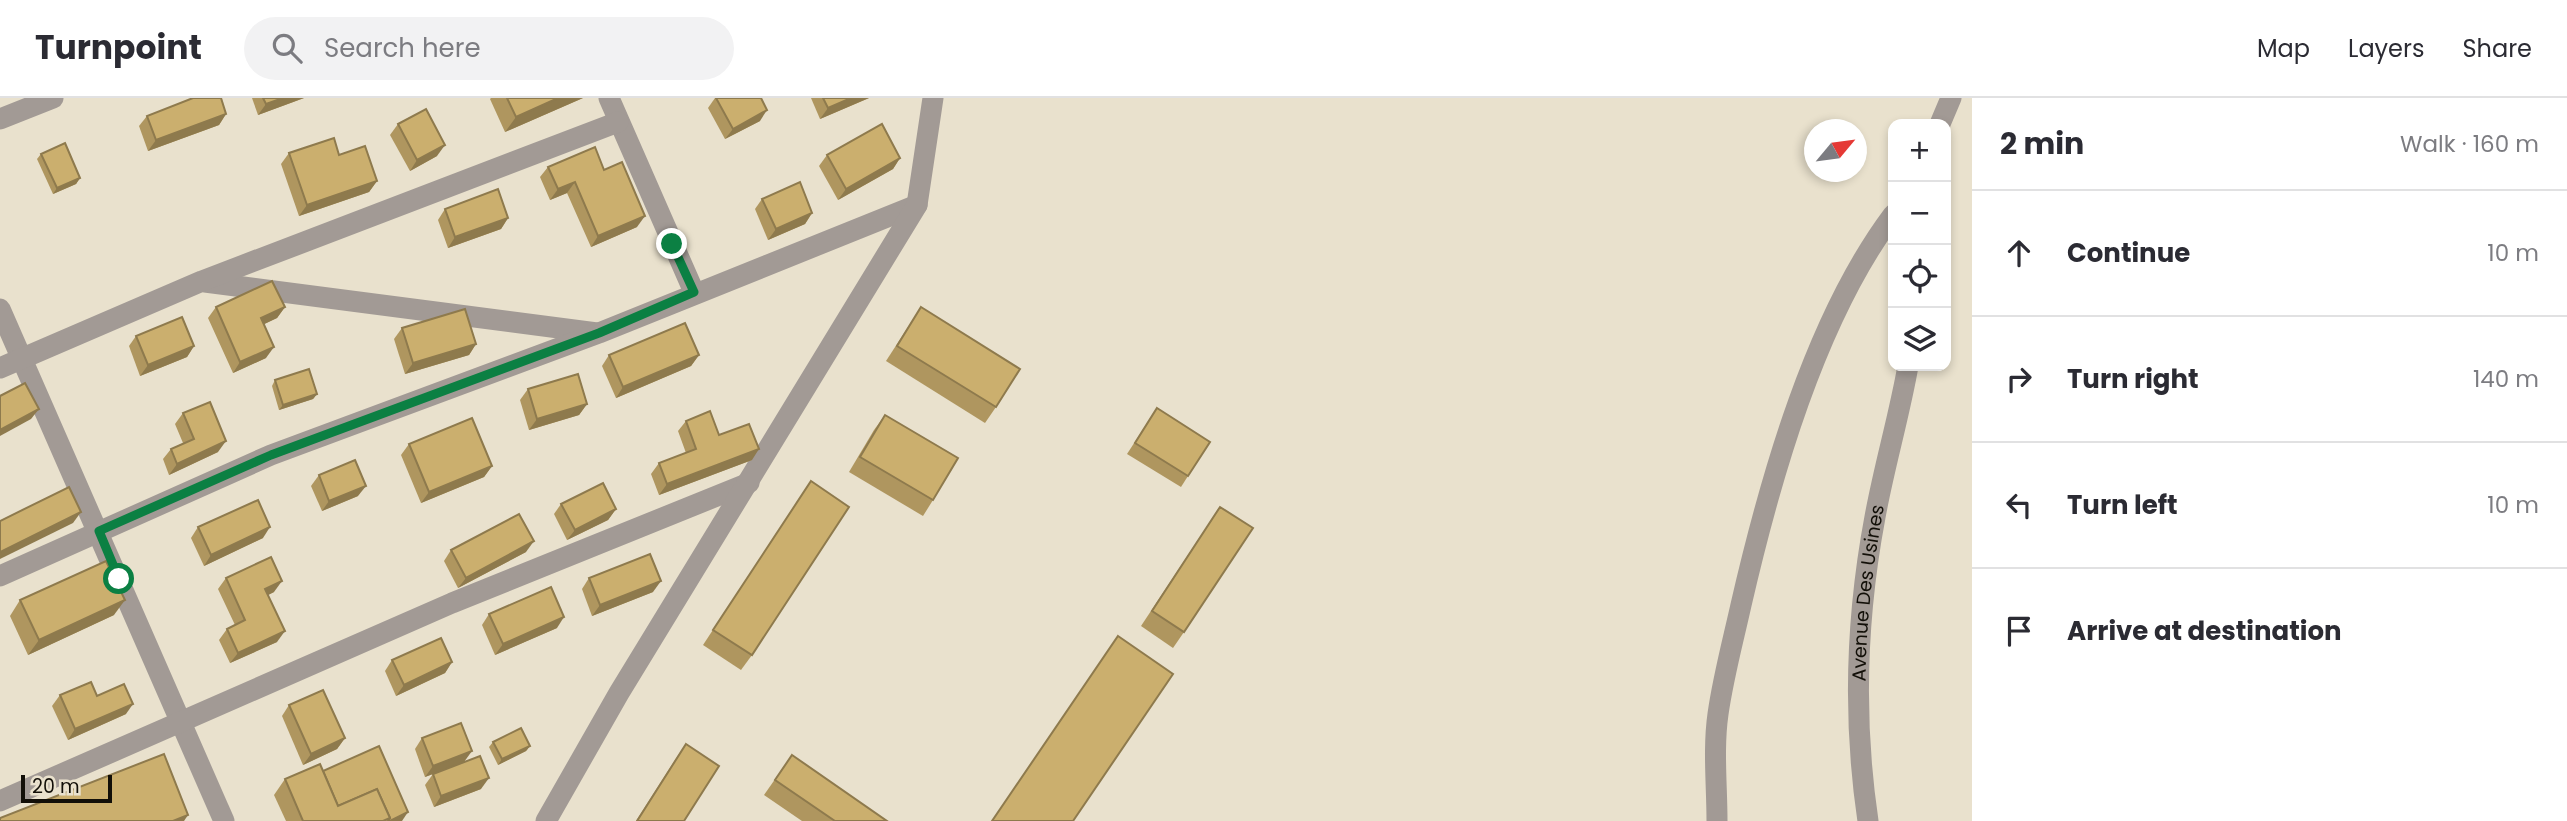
<!DOCTYPE html>
<meta charset="utf-8">
<style>
:root{--surface:#fff;--page:#f2f2f3;--text:#2b2b33;--muted:#7c7c81;--line:#e1e1e2}
body{margin:0;font-family:Poppins,sans-serif;background:var(--page);color:var(--text)}
.controls{position:absolute;right:21px;top:21px;display:grid;overflow:hidden;border-radius:14px;box-shadow:0 4px 10px #0003}
.controls button{width:63px;height:63px;display:grid;place-items:center;padding:0;border:0;border-bottom:2px solid var(--line);background:var(--surface);color:var(--text);font:35px sans-serif}
.compass{position:absolute;left:1804px;top:21px;width:63px;height:63px;border-radius:50%;background:var(--surface);box-shadow:0 4px 10px #0003;rotate:61deg}
.scale{position:absolute;left:21px;bottom:18px;width:91px;box-sizing:border-box;padding-left:7px;border:4px solid #120f08;border-top:0;font-size:19px;line-height:24px;white-space:nowrap;color:#120f08;-webkit-text-stroke:5px #e9e1cd;paint-order:stroke}
.stop{position:absolute;width:21px;height:21px;margin:-16px;border:5px solid #0b8043;border-radius:50%;background:#fff}
.stop.end{background:#0b8043;border-color:#fff;box-shadow:0 2px 7px #0008}
.list{margin:0;padding:0;list-style:none}
h2{display:flex;justify-content:space-between;align-items:center;height:91px;margin:0;padding:0 28px;font-size:30px}
h2 small{font-size:23px;font-weight:400;color:var(--muted)}
.list li{display:grid;grid-template-columns:46px 1fr auto;gap:21px;align-items:center;box-sizing:border-box;height:126px;padding:0 28px;border-top:2px solid var(--line)}
.list b{display:block;font-size:26px;white-space:nowrap}
.list em{font-size:23px;font-style:normal;color:var(--muted)}
.icon{flex:none;width:38px;height:38px;fill:none;stroke:currentColor;stroke-width:2;stroke-linecap:round;stroke-linejoin:round}
.map{position:relative;flex:none;width:1972px;height:723px;overflow:hidden}
header{display:flex;align-items:center;gap:42px;box-sizing:border-box;height:98px;padding:0 35px;background:var(--surface);border-bottom:2px solid var(--line)}
header strong{font-size:33px}
nav{display:flex;gap:38px;margin-inline-start:auto;font-size:24px}
.search{width:490px;height:63px;background:var(--page);display:flex;align-items:center;gap:18px;box-sizing:border-box;padding:0 24px;border-radius:38px;color:var(--muted);font-size:26px}
main{display:flex}
aside{flex:1;background:var(--surface)}
.map>svg:first-child{display:block}
.lines{fill:none;stroke-linecap:round;stroke-linejoin:round}
.minor{stroke:#a29a95;stroke-width:21}
.wall{fill:#af965f}
.shaded-wall{fill:#8e7a4d}
.building{fill:#cbaf6e;stroke:#8e7a4d;stroke-width:2}
.route{stroke:#0b8043;stroke-width:9}
.labels{text-anchor:middle;dominant-baseline:central;stroke-width:5;stroke-linejoin:round;paint-order:stroke}
.street-label{font-size:19px;fill:#120f08;stroke:#e9e1cd}
</style>
<header>
<strong>Turnpoint</strong>
<div class="search"><svg class="icon" aria-label="search" viewBox="0 0 24 24"><circle cx="10" cy="10" r="6"/><path d="M15 15l6 6"/></svg>Search here</div>
<nav><a>Map</a><a>Layers</a><a>Share</a></nav>
</header>
<main>
<div class="map">
<svg width="1972" height="723" viewBox="0 0 1972 723">
<rect width="100%" height="100%" fill="#e9e1cd"/>
<g class="lines">
<g class="minor">
<path d="M 609,0 L 694,194"/>
<path d="M 0,21 L 53,0"/>
<path d="M 1940,26 L 1951,0"/>
<path d="M 205,184 L 597,235"/>
<path d="M 0,211 L 224,723"/>
<path d="M 0,270 L 202,183 L 618,24"/>
<path d="M 0,478 L 271,357 L 599,235 L 917,107"/>
<path d="M 0,703 L 452,505 L 749,385"/>
<path d="M 546,723 L 619,595 L 917,107 L 933,0"/>
<path d="M 1717,723 C 1717,688 1713,651 1718,616 C 1723,580 1733,543 1741,507 C 1770,381 1815,221 1893,117"/>
<path id="s1" d="M 1868,723 C 1853,622 1856,520 1875,419 C 1884,369 1899,319 1908,268"/>
</g>
</g>
<g class="wall">
<path d="M 252,0 L 304,0 L 258,17 Z"/>
<path d="M 491,0 L 583,0 L 505,34 L 490,1 Z"/>
<path d="M 715,0 L 761,0 L 760,23 L 725,41 L 708,10 Z"/>
<path d="M 811,0 L 869,0 L 820,21 Z"/>
<path d="M 226,16 L 219,27 L 148,53 L 139,28 L 147,18 Z"/>
<path d="M 398,26 L 437,58 L 410,73 L 390,37 Z"/>
<path d="M 289,55 L 339,57 L 377,83 L 369,94 L 299,118 L 281,66 Z"/>
<path d="M 41,56 L 80,80 L 76,86 L 53,96 L 37,61 Z"/>
<path d="M 827,57 L 900,60 L 893,71 L 838,102 L 819,68 Z"/>
<path d="M 548,69 L 604,72 L 637,129 L 591,149 L 567,95 L 550,102 L 540,79 Z"/>
<path d="M 762,101 L 812,115 L 805,126 L 768,142 L 755,111 Z"/>
<path d="M 445,111 L 508,120 L 501,131 L 448,150 L 438,122 Z"/>
<path d="M 216,209 L 285,209 L 277,220 L 264,226 L 266,260 L 233,275 L 208,220 Z"/>
<path d="M 921,209 L 996,309 L 985,325 L 886,263 Z"/>
<path d="M 402,230 L 476,246 L 469,257 L 405,276 L 394,241 Z"/>
<path d="M 136,238 L 194,248 L 187,259 L 140,278 L 129,248 Z"/>
<path d="M 609,257 L 699,257 L 691,268 L 616,300 L 602,268 Z"/>
<path d="M 275,282 L 317,296 L 313,301 L 279,312 L 272,288 Z"/>
<path d="M 528,291 L 587,306 L 579,317 L 529,332 L 520,302 Z"/>
<path d="M 1157,310 L 1188,378 L 1181,389 L 1127,356 Z"/>
<path d="M 183,315 L 218,354 L 169,377 L 163,361 L 171,351 L 183,345 L 175,326 Z"/>
<path d="M 885,317 L 933,402 L 923,418 L 849,374 L 874,332 Z"/>
<path d="M 686,323 L 719,337 L 752,362 L 659,397 L 651,376 L 659,365 L 686,355 L 678,333 Z"/>
<path d="M 409,346 L 492,368 L 484,379 L 421,405 L 401,357 Z"/>
<path d="M 319,377 L 358,398 L 322,413 L 311,388 Z"/>
<path d="M 811,383 L 752,557 L 741,572 L 703,547 Z"/>
<path d="M 561,406 L 616,411 L 608,422 L 567,442 L 554,416 Z"/>
<path d="M 1220,409 L 1184,534 L 1173,550 L 1141,528 Z"/>
<path d="M 198,429 L 263,440 L 204,468 L 191,440 Z"/>
<path d="M 451,452 L 526,454 L 458,490 L 444,463 Z"/>
<path d="M 226,480 L 274,494 L 268,497 L 277,544 L 230,565 L 219,542 L 227,531 L 235,527 L 218,491 Z"/>
<path d="M 589,480 L 653,494 L 592,518 L 582,491 Z"/>
<path d="M 20,502 L 114,517 L 28,557 L 10,518 Z"/>
<path d="M 489,516 L 557,530 L 495,557 L 482,527 Z"/>
<path d="M 392,562 L 452,564 L 445,575 L 396,598 L 385,573 Z"/>
<path d="M 60,597 L 97,598 L 126,616 L 68,642 L 52,608 Z"/>
<path d="M 289,607 L 345,640 L 337,651 L 303,667 L 282,618 Z"/>
<path d="M 422,640 L 464,664 L 425,679 L 415,651 Z"/>
<path d="M 493,644 L 530,648 L 526,653 L 498,667 L 489,649 Z"/>
<path d="M 686,646 L 684,723 L 636,723 L 675,662 Z"/>
<path d="M 792,657 L 887,723 L 802,723 L 764,697 Z"/>
<path d="M 323,673 L 402,723 L 286,723 L 274,697 L 285,681 Z"/>
<path d="M 433,676 L 481,691 L 434,709 L 425,687 Z"/>
</g>
<g class="shaded-wall">
<path d="M 283,0 L 304,0 L 258,17 L 266,6 Z"/>
<path d="M 558,0 L 583,0 L 505,34 L 516,19 Z"/>
<path d="M 851,0 L 869,0 L 820,21 L 828,10 Z"/>
<path d="M 767,12 L 760,23 L 725,41 L 733,31 Z"/>
<path d="M 226,16 L 219,27 L 148,53 L 156,42 Z"/>
<path d="M 445,47 L 437,58 L 410,73 L 417,62 Z"/>
<path d="M 900,60 L 893,71 L 838,102 L 846,91 Z"/>
<path d="M 80,80 L 76,86 L 53,96 L 57,90 Z"/>
<path d="M 377,83 L 369,94 L 299,118 L 307,107 Z"/>
<path d="M 575,84 L 567,95 L 550,102 L 558,91 Z"/>
<path d="M 812,115 L 805,126 L 768,142 L 776,131 Z"/>
<path d="M 645,118 L 637,129 L 591,149 L 598,138 Z"/>
<path d="M 508,120 L 501,131 L 448,150 L 455,139 Z"/>
<path d="M 285,209 L 277,220 L 254,231 L 261,220 Z"/>
<path d="M 476,246 L 469,257 L 405,276 L 413,265 Z"/>
<path d="M 194,248 L 187,259 L 140,278 L 148,267 Z"/>
<path d="M 274,249 L 266,260 L 233,275 L 240,264 Z"/>
<path d="M 699,257 L 691,268 L 616,300 L 623,289 Z"/>
<path d="M 317,296 L 313,301 L 279,312 L 283,307 Z"/>
<path d="M 587,306 L 579,317 L 529,332 L 537,321 Z"/>
<path d="M 39,311 L 31,321 L 0,338 L 0,332 Z"/>
<path d="M 226,343 L 218,354 L 169,377 L 177,366 Z"/>
<path d="M 759,351 L 752,362 L 659,397 L 667,386 Z"/>
<path d="M 492,368 L 484,379 L 421,405 L 429,394 Z"/>
<path d="M 366,388 L 358,398 L 322,413 L 329,403 Z"/>
<path d="M 616,411 L 608,422 L 567,442 L 575,432 Z"/>
<path d="M 81,414 L 73,425 L 0,461 L 0,454 Z"/>
<path d="M 270,429 L 263,440 L 204,468 L 211,457 Z"/>
<path d="M 534,443 L 526,454 L 458,490 L 466,480 Z"/>
<path d="M 282,483 L 274,494 L 258,502 L 265,491 Z"/>
<path d="M 661,483 L 653,494 L 592,518 L 600,507 Z"/>
<path d="M 125,502 L 114,517 L 28,557 L 39,542 Z"/>
<path d="M 564,519 L 557,530 L 495,557 L 503,546 Z"/>
<path d="M 285,533 L 277,544 L 230,565 L 238,555 Z"/>
<path d="M 452,564 L 445,575 L 396,598 L 404,587 Z"/>
<path d="M 133,606 L 126,616 L 68,642 L 75,631 Z"/>
<path d="M 345,640 L 337,651 L 303,667 L 311,656 Z"/>
<path d="M 530,648 L 526,653 L 498,667 L 502,661 Z"/>
<path d="M 472,653 L 464,664 L 425,679 L 433,668 Z"/>
<path d="M 489,680 L 481,691 L 434,709 L 441,698 Z"/>
<path d="M 408,714 L 402,723 L 389,723 Z"/>
<path d="M 188,717 L 184,723 L 173,723 Z"/>
</g>
<g class="building">
<path d="M 193,0 L 221,0 L 226,16 L 156,42 L 147,18 Z"/>
<path d="M 263,0 L 283,0 L 266,6 Z"/>
<path d="M 507,0 L 558,0 L 516,19 Z"/>
<path d="M 716,0 L 761,0 L 767,12 L 733,31 Z"/>
<path d="M 823,0 L 851,0 L 828,10 Z"/>
<path d="M 426,11 L 445,47 L 417,62 L 398,26 Z"/>
<path d="M 882,26 L 900,60 L 846,91 L 827,57 Z"/>
<path d="M 334,40 L 339,57 L 365,48 L 377,83 L 307,107 L 289,55 Z"/>
<path d="M 65,45 L 80,80 L 57,90 L 41,56 Z"/>
<path d="M 595,49 L 604,72 L 622,64 L 645,118 L 598,138 L 575,84 L 558,91 L 548,69 Z"/>
<path d="M 800,84 L 812,115 L 776,131 L 762,101 Z"/>
<path d="M 498,91 L 508,120 L 455,139 L 445,111 Z"/>
<path d="M 272,183 L 285,209 L 261,220 L 274,249 L 240,264 L 216,209 Z"/>
<path d="M 921,209 L 1020,271 L 996,309 L 897,248 Z"/>
<path d="M 465,211 L 476,246 L 413,265 L 402,230 Z"/>
<path d="M 182,219 L 194,248 L 148,267 L 136,238 Z"/>
<path d="M 685,225 L 699,257 L 623,289 L 609,257 Z"/>
<path d="M 309,271 L 317,296 L 283,307 L 275,282 Z"/>
<path d="M 578,276 L 587,306 L 537,321 L 528,291 Z"/>
<path d="M 25,285 L 39,311 L 0,332 L 0,298 Z"/>
<path d="M 210,304 L 226,343 L 177,366 L 171,351 L 194,341 L 183,315 Z"/>
<path d="M 1157,310 L 1210,344 L 1188,378 L 1135,345 Z"/>
<path d="M 710,313 L 719,337 L 749,326 L 759,351 L 667,386 L 659,365 L 696,351 L 686,323 Z"/>
<path d="M 885,317 L 958,360 L 933,402 L 860,359 Z"/>
<path d="M 472,320 L 492,368 L 429,394 L 409,346 Z"/>
<path d="M 355,362 L 366,388 L 329,403 L 319,377 Z"/>
<path d="M 811,383 L 849,409 L 752,557 L 713,532 Z"/>
<path d="M 603,385 L 616,411 L 575,432 L 561,406 Z"/>
<path d="M 69,389 L 81,414 L 0,454 L 0,423 Z"/>
<path d="M 258,402 L 270,429 L 211,457 L 198,429 Z"/>
<path d="M 1220,409 L 1253,430 L 1184,534 L 1152,513 Z"/>
<path d="M 519,416 L 534,443 L 466,480 L 451,452 Z"/>
<path d="M 650,456 L 661,483 L 600,507 L 589,480 Z"/>
<path d="M 271,459 L 282,483 L 265,491 L 285,533 L 238,555 L 227,531 L 245,522 L 226,480 Z"/>
<path d="M 106,463 L 125,502 L 39,542 L 20,502 Z"/>
<path d="M 551,489 L 564,519 L 503,546 L 489,516 Z"/>
<path d="M 1118,538 L 1173,576 L 1073,723 L 992,723 Z"/>
<path d="M 441,540 L 452,564 L 404,587 L 392,562 Z"/>
<path d="M 91,584 L 97,598 L 124,586 L 133,606 L 75,631 L 60,597 Z"/>
<path d="M 323,592 L 345,640 L 311,656 L 289,607 Z"/>
<path d="M 461,625 L 472,653 L 433,668 L 422,640 Z"/>
<path d="M 521,630 L 530,648 L 502,661 L 493,644 Z"/>
<path d="M 686,646 L 719,668 L 684,723 L 637,723 Z"/>
<path d="M 379,648 L 408,714 L 390,723 L 388,723 L 390,720 L 377,691 L 338,708 L 323,673 Z"/>
<path d="M 164,656 L 188,717 L 173,723 L 0,723 L 0,720 Z"/>
<path d="M 792,657 L 887,723 L 835,723 L 775,682 Z"/>
<path d="M 480,658 L 489,680 L 441,698 L 433,676 Z"/>
<path d="M 320,666 L 338,708 L 377,691 L 390,720 L 383,723 L 303,723 L 285,681 Z"/>
</g>
<g class="lines">
<path class="route" d="M 119,481 L 99,433 L 271,357 L 599,235 L 694,194 L 672,146"/>
</g>
<g class="labels">
<g class="street-label">
<text stroke="none"><textPath href="#s1" startOffset="229">Avenue Des Usines</textPath></text>
</g>
</g>
</svg>
<div class="controls">
<button>+</button>
<button>−</button>
<button><svg class="icon" aria-label="locate" viewBox="0 0 24 24"><circle cx="12" cy="12" r="6"/><path d="M12 2v4M12 18v4M2 12h4M18 12h4"/></svg></button>
<button><svg class="icon" aria-label="layers" viewBox="0 0 24 24"><path d="M12 4l9 5-9 5-9-5zM3 14l9 5 9-5"/></svg></button>
</div>
<svg class="compass" viewBox="-18 -18 36 36"><path d="M0-13l5 13h-10z" fill="#e53935"/><path d="M0 13l5-13h-10z" fill="#7c7c81"/></svg>
<div class="scale">20 m</div>
<div class="stop" style="left:119px;top:481px"></div>
<div class="stop end" style="left:672px;top:146px"></div>
</div>
<aside>
<h2>2 min<small>Walk · 160 m</small></h2>
<ul class="list">
<li><svg class="icon" aria-label="ahead" viewBox="0 0 24 24"><path d="M12 20V5M6 11l6-6 6 6"/></svg><div><b>Continue</b></div><em>10 m</em></li>
<li><svg class="icon" aria-label="right" viewBox="0 0 24 24"><path d="M7 20v-9h11M14 6l5 5-5 5"/></svg><div><b>Turn right</b></div><em>140 m</em></li>
<li><svg class="icon" aria-label="left" viewBox="0 0 24 24"><path d="M17 20v-9H6M10 6l-5 5 5 5"/></svg><div><b>Turn left</b></div><em>10 m</em></li>
<li><svg class="icon" aria-label="arrive" viewBox="0 0 24 24"><path d="M6 21V4h12l-3 4 3 4H6"/></svg><div><b>Arrive at destination</b></div></li>
</ul>
</aside>
</main>
